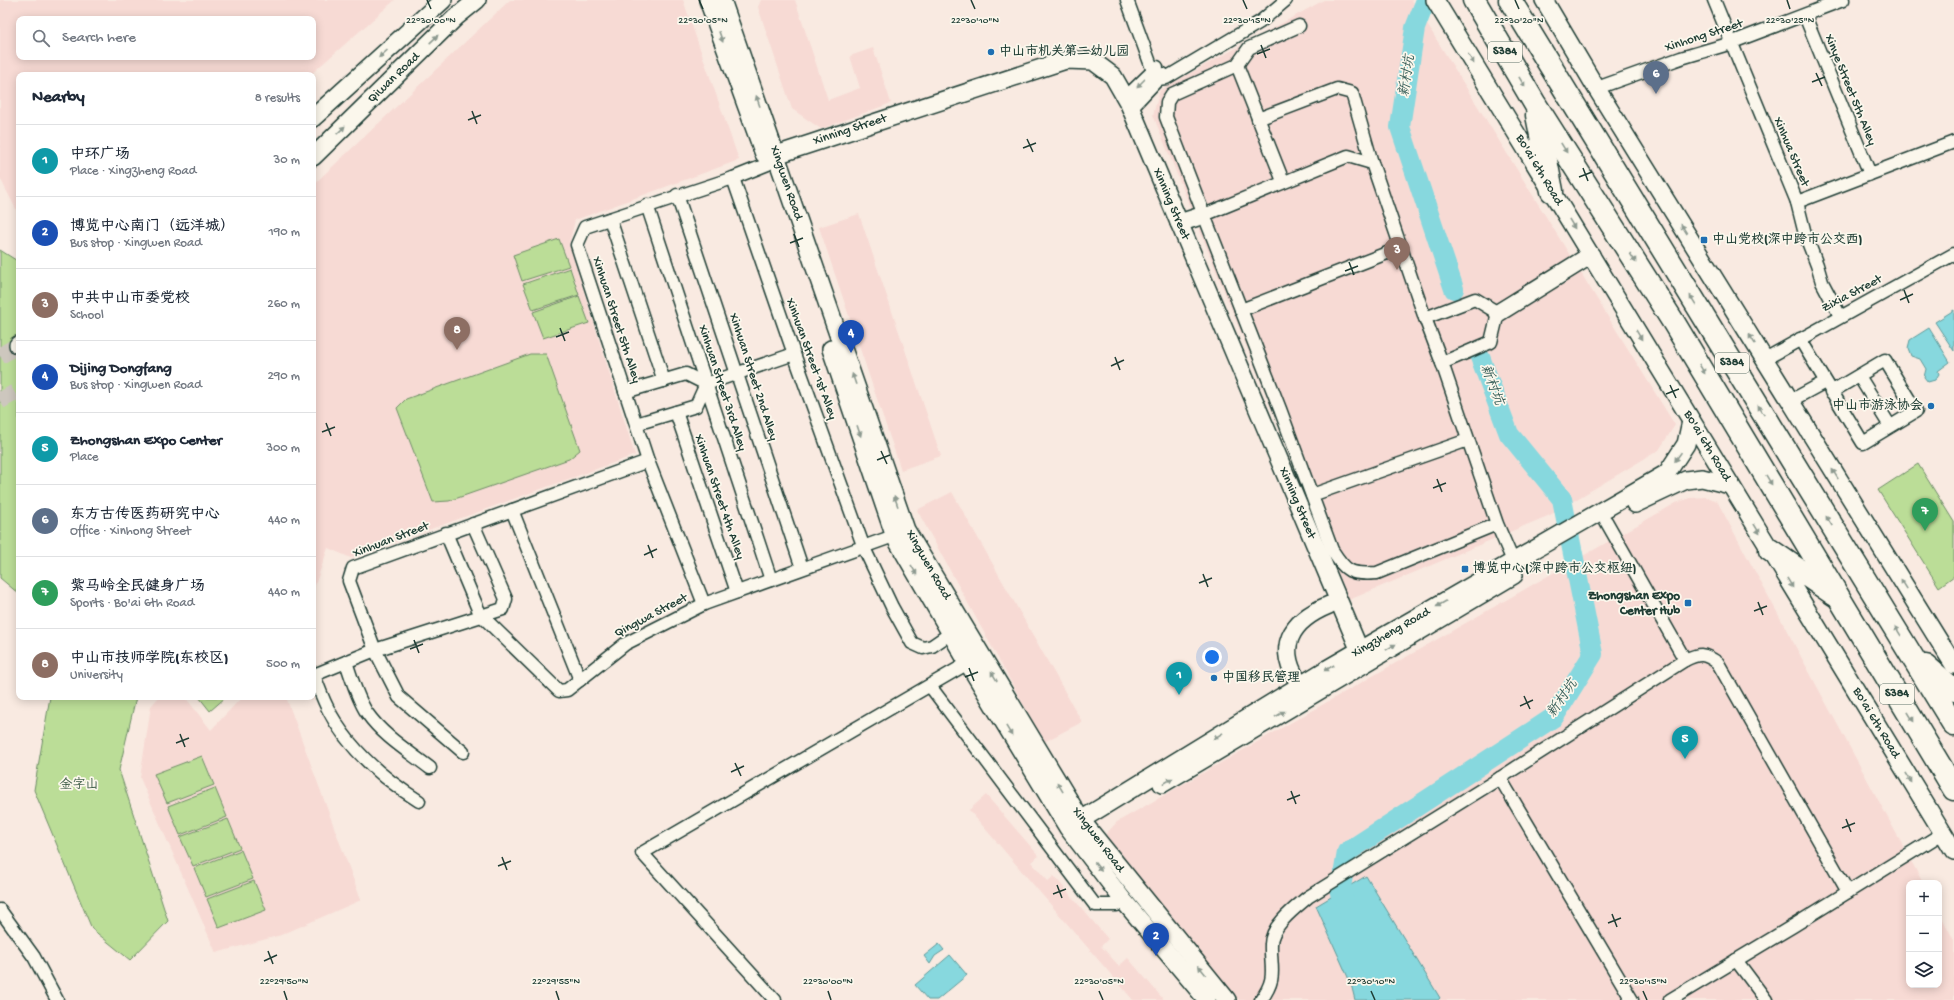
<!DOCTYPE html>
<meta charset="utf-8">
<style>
:root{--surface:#fff;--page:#f2f2f3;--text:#1f2937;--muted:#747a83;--line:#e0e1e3;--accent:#1a73e8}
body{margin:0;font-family:"Gochi Hand","LXGW WenKai TC",sans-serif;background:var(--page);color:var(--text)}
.controls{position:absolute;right:12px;bottom:12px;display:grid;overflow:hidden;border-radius:8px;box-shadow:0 2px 10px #0003}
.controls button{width:36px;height:36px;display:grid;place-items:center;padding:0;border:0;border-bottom:1px solid var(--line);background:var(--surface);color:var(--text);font:20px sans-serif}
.you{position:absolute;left:1212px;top:657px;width:14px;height:14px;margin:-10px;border:3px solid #fff;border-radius:50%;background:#1a73e8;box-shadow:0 0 0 6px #1a73e833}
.badge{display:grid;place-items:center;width:26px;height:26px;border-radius:50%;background:var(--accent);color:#fff;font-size:13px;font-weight:700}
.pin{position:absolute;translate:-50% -33px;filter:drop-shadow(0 1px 2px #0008)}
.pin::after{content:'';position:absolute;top:21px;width:14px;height:12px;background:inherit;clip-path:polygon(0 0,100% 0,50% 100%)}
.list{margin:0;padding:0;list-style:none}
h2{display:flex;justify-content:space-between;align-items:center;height:52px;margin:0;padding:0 16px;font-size:17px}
h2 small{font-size:13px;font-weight:400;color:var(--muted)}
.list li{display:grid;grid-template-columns:26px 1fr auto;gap:12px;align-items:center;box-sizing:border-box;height:72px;padding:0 16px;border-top:1px solid var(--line)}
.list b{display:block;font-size:15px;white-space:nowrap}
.list p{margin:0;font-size:13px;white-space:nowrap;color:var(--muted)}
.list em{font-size:13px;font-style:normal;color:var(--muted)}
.icon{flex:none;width:22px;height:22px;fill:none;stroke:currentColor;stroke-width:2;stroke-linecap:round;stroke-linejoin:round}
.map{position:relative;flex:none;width:1954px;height:1000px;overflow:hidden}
.search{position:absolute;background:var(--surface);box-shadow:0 2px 10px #0003;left:16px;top:16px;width:300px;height:44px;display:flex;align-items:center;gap:10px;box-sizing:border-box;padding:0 14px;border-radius:8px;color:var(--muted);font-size:15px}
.panel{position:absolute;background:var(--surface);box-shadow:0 2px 10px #0003;left:16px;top:72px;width:300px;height:628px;border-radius:8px}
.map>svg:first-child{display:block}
.built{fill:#f7dad4;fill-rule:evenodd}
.green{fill:#bbdd97;stroke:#6d8d66}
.water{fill:#87d8de;stroke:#5d9a9a}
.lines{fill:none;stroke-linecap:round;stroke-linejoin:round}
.river{stroke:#87d8de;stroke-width:20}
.secondary-tunnel{stroke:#cdc7be;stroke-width:17;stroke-dasharray:17 8;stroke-linecap:butt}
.street-casing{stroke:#1f3d34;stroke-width:15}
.secondary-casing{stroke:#1f3d34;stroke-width:20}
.highway-casing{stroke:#1f3d34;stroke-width:25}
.street{stroke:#fbf7ec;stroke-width:12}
.secondary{stroke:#fbf7ec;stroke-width:17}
.highway{stroke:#fbf7ec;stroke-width:22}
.oneway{fill:#8d9a90}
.ticks{fill:none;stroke:#1f3d34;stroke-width:1.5}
.poi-dot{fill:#1f6fb2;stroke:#fbf7ec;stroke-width:1.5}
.labels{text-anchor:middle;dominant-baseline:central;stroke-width:3.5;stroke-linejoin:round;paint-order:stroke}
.shield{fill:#fbf7ec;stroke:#61756b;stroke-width:1}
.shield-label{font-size:12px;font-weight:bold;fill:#1f3d34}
.street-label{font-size:13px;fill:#1f3d34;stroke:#fbf7ec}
.poi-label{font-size:13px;font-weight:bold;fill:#1f3d34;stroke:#fbf7ec;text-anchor:start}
.park-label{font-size:13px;fill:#3e5d48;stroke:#fbf7ec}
.water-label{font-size:14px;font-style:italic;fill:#345c56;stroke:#fbf7ec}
.ticks-label{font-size:10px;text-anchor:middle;fill:#1f3d34;stroke:#fbf7ec;stroke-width:3.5;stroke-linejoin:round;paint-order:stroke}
</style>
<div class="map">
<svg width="1954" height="1000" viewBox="0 0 1954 1000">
<rect width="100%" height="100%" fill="#f9eae1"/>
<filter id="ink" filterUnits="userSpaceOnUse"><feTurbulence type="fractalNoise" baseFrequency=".025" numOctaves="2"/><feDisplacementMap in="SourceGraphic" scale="8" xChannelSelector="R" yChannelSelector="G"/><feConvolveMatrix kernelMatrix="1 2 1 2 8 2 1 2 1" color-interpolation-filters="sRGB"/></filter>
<g filter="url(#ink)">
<g class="built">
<path d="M 0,0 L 395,0 L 310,75 L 19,75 L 19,215 L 0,178 ZM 19,19 L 313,19 L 313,57 L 19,57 Z"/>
<path d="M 510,0 L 683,0 L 739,160 L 575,220 L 569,244 L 635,455 L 351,558 L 328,548 L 313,591 L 313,185 Z"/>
<path d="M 761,0 L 795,0 L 828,100 L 860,88 L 850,56 L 873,48 L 891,103 L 821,129 L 792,109 L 758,7 Z"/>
<path d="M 1324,0 L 1412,0 L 1675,425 L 1659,450 L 1550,515 L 1349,600 L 1153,115 L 1160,90 Z"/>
<path d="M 859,214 L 941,456 L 901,470 L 819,227 Z"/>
<path d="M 952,492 L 1082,722 L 1044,742 L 917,510 Z"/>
<path d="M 1706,497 L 1717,501 L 1923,883 L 1909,883 L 1909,985 L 1939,985 L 1939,912 L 1954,940 L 1954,1000 L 1239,1000 L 1140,888 L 1107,845 L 1106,834 L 1117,822 L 1676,503 L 1690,498 Z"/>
<path d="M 159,697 L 185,697 L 211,730 L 242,697 L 286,697 L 361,900 L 281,935 L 216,953 L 140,778 L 151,706 Z"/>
<path d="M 986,795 L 1039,856 L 1031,862 L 1048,881 L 1054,876 L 1108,939 L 1101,946 L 1119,966 L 1128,958 L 1164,1000 L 1133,1000 L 969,810 Z"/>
</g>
<g class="green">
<path d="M 559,239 L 569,266 L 522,281 L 513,255 Z"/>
<path d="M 0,250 L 19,262 L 19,594 L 0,578 Z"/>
<path d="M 570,268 L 579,295 L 533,310 L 523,284 Z"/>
<path d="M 579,296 L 589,323 L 543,338 L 533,312 Z"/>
<path d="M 530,354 L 546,354 L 580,450 L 569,459 L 449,501 L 433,502 L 397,408 L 406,399 Z"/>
<path d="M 1918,464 L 1954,522 L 1954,576 L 1939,587 L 1878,490 Z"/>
<path d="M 50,697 L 136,697 L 119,770 L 168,921 L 130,960 L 92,929 L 34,790 Z"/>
<path d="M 199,697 L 226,697 L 210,711 Z"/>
<path d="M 202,756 L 214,785 L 167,803 L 154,774 Z"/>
<path d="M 215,788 L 227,817 L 180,835 L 168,806 Z"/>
<path d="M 228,819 L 240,848 L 193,866 L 180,837 Z"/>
<path d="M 241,850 L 253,879 L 206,897 L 194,868 Z"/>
<path d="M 254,881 L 266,910 L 219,928 L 207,899 Z"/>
</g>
<g class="water">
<path d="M 1954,310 L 1954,351 L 1935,322 Z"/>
<path d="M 1929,328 L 1950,362 L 1938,371 L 1939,374 L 1935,380 L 1928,382 L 1924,377 L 1926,369 L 1920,359 L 1911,356 L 1908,348 L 1910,340 Z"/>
<path d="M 1366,876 L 1440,998 L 1438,1000 L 1355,1000 L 1351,984 L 1316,906 Z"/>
<path d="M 939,944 L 944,950 L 935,956 L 930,964 L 924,956 Z"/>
<path d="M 950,955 L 967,975 L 937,1000 L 928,1000 L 915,985 Z"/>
</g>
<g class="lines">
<g class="river">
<path d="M 1426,0 L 1415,28 L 1400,127 L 1454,289"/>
<path d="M 1352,914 L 1340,893 L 1347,852 L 1554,717 L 1593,654 L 1562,499 L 1509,434 L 1480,357"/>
</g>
<g class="secondary-tunnel">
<path d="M 0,356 L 18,345"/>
<path d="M 0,401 L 19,390"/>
</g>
<defs>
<g id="street">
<path d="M 1127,0 L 1153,71 L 1158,79 L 1166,78 L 1260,22 L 1286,0"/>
<path d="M 1714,0 L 1797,202 L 1805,234 L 1817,265 L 1822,282 L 1840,316"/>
<path d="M 1805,16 L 1870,174"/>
<path d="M 1237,65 L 1283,181"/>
<path d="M 1597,88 L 1681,58 L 1725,45 L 1843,0"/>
<path d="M 1125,98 L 1157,67"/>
<path d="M 1131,108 L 1163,74"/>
<path d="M 1258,119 L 1337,89 L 1352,93 L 1372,163"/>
<path d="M 733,178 L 794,354 L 864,548 L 892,607 L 912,643 L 923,648 L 932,646 L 951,633"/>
<path d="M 677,195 L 802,568"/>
<path d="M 1797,202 L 1954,142"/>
<path d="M 647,205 L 771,580"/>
<path d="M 1204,215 L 1166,117 L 1167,102 L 1172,94 L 1237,65 L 1249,48 L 1299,26"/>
<path d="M 610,219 L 664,381"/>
<path d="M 1241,310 L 1400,248"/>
<path d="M 1425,318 L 1442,363"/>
<path d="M 1800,339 L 1863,443 L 1916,411 L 1885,360 L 1831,392"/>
<path d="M 1765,359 L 1954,254"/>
<path d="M 1859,376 L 1890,426"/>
<path d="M 625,392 L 686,374 L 706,384 L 794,354"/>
<path d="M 1790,401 L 1825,382"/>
<path d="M 676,412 L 737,592"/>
<path d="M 636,424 L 696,406 L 706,384"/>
<path d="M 1312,495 L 1468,440"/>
<path d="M 512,510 L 580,680"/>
<path d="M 1606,521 L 1685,660 C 1700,653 1704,653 1718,663 L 1848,892"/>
<path d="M 1497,524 L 1377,573 C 1350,575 1346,572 1332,550 L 1280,409 L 1204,215 L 1348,156 L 1372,163 L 1425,318 L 1475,299 L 1498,313 L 1491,342 L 1442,363 L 1497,524 L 1516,568"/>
<path d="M 446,533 L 480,614 L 559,691 L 567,690 L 625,644 L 704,604 L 902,533"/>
<path d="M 704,604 L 648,461 L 577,245 L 585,227 L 733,178 L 768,164"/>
<path d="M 346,662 C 352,679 357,698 367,713 C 383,736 408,751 430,768"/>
<path d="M 930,686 L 1095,905 L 1117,905 L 1123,900"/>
<path d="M 463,752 L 399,697 L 375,650 L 349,581 L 353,568 L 648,461"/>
<path d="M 1500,778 L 1632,1000"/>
<path d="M 419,801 C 382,778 346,746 327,707 C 322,697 318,686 314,675 L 375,650 L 503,609 L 506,599 L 473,524"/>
<path d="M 0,910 L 34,957 L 57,1000"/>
<path d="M 1736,960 L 1766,1000"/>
<path d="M 775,1000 L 642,853 L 968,663"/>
<path d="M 1261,1000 C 1278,977 1270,969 1271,944 C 1271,926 1295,908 1308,897 L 1500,778 L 1685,660"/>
<path d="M 1670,1000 L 1793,926 L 1943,833"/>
</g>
<g id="secondary">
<path d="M 708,0 L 764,154"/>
<path d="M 722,0 L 906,530 L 1081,820 L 1227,1000"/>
<path d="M 1435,0 L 1954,851"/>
<path d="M 1544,0 L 1595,86 L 1954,665"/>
<path d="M 313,118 L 443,0"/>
<path d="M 313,157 L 456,17 L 477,0"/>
<path d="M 767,158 L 1066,60 L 1093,61 L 1113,76 L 1129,104 L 1365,663"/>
<path d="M 1179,223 L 1204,215"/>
<path d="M 1498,313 L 1591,255"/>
<path d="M 18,345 L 19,345"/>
<path d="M 831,349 L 895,537 L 968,663 L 1068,828 L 1123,900 L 1207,1000"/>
<path d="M 1635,504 L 1686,480 L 1702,478 L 1730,485"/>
<path d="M 1301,686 C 1274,648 1290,621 1329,605"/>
<path d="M 1162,784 L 1514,575"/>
<path d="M 1071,826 L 1327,669 L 1667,473 L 1686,444 L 1691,421"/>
</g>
<g id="highway">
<path d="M 1474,0 L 1535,104 L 1674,323 L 1954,789"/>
<path d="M 1510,0 L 1954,725"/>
<path d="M 1537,115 L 1552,191"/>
<path d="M 1770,550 L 1835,595"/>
<path d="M 1926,666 L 1954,690"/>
</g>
</defs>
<use href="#street" class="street-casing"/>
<use href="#secondary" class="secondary-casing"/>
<use href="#highway" class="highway-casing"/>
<use href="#street" class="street"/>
<use href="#secondary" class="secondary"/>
<use href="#highway" class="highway"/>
</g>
<defs><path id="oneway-solid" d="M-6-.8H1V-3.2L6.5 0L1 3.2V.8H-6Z"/></defs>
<g class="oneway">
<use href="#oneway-solid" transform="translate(721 37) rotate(70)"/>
<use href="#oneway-solid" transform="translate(434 39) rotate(-44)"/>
<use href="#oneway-solid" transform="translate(383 54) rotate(138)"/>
<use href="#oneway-solid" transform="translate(1471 59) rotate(59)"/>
<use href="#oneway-solid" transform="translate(1522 82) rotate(59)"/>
<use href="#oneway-solid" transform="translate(1141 83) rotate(135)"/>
<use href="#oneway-solid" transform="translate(758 101) rotate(-109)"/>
<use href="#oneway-solid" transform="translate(341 130) rotate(-44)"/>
<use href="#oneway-solid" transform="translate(1564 148) rotate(58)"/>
<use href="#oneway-solid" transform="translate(1572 224) rotate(59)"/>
<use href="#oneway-solid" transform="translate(1684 229) rotate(-122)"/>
<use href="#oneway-solid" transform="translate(1633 258) rotate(58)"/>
<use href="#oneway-solid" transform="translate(1693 300) rotate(-122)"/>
<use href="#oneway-solid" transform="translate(1639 335) rotate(59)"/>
<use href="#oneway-solid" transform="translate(1752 339) rotate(-122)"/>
<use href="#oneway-solid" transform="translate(1702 369) rotate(59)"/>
<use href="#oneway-solid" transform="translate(854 379) rotate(-109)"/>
<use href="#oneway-solid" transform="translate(1761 410) rotate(-122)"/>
<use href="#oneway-solid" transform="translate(859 431) rotate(71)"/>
<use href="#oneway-solid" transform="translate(1678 457) rotate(125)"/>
<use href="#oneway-solid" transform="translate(1835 474) rotate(-122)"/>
<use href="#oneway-solid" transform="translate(1769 480) rotate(59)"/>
<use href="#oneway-solid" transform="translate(896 501) rotate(-109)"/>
<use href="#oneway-solid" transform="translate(1829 521) rotate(-122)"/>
<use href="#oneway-solid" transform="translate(1757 529) rotate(59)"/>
<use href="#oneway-solid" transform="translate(914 570) rotate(60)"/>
<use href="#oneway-solid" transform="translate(1790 583) rotate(59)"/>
<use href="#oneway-solid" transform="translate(1904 584) rotate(-122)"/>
<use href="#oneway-solid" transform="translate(1441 604) rotate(150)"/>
<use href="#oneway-solid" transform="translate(1898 631) rotate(-122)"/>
<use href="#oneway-solid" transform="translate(1391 647) rotate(-30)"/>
<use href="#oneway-solid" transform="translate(1329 668) rotate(150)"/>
<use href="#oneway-solid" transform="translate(994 676) rotate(-121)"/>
<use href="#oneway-solid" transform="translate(1280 714) rotate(-31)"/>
<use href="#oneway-solid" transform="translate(1911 717) rotate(59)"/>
<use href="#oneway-solid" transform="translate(1009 731) rotate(59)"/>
<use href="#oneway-solid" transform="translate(1218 736) rotate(148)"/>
<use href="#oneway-solid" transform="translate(1909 778) rotate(59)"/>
<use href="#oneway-solid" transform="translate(1168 781) rotate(-31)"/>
<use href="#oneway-solid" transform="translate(1060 787) rotate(-121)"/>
<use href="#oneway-solid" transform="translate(1098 867) rotate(52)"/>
<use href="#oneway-solid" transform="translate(1202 970) rotate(-129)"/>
</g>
</g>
<path class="ticks" d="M 427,0 L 431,9M 699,0 L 703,9M 971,0 L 975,9M 1243,0 L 1247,9M 1515,0 L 1519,9M 1787,0 L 1790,9M 1261,45 L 1266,58M 1257,54 L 1270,49M 1816,73 L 1822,86M 1812,82 L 1825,77M 472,111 L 477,124M 468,120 L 481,115M 1027,139 L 1033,152M 1023,148 L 1036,143M 1583,168 L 1588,181M 1579,177 L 1592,172M 794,234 L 799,247M 790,243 L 803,238M 1349,262 L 1354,275M 1345,271 L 1358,266M 1904,290 L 1909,303M 1900,300 L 1913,294M 560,328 L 565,341M 556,337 L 569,332M 1115,357 L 1120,370M 1111,366 L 1124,360M 1670,385 L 1676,398M 1666,394 L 1679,389M 326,423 L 331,436M 322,432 L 335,427M 881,451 L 887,464M 877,460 L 890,455M 1437,479 L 1442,492M 1433,488 L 1446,483M 648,545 L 653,558M 644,555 L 657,549M 1203,574 L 1208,587M 1199,583 L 1212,578M 1758,602 L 1763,615M 1754,611 L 1767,606M 414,640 L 419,653M 410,649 L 423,644M 969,668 L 974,681M 965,677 L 978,672M 1524,696 L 1530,709M 1520,706 L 1533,700M 180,734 L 185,747M 176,743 L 189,738M 735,763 L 741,776M 731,772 L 744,766M 1291,791 L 1296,804M 1287,800 L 1300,795M 1846,819 L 1851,832M 1842,828 L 1855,823M 502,857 L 507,870M 498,866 L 511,861M 1057,885 L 1062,898M 1053,894 L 1066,889M 1612,914 L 1617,927M 1608,923 L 1621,918M 268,951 L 273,964M 264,961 L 277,955M 284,991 L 287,1000M 556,991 L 559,1000M 828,991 L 831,1000M 1099,991 L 1103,1000M 1371,991 L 1375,1000M 1643,991 L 1647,1000"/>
<g class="poi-dot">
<circle cx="991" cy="52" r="4"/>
<rect x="1700" y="236" width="8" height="8" rx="2"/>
<circle cx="1931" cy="406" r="4"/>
<rect x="1461" y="565" width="8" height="8" rx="2"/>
<rect x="1684" y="599" width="8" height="8" rx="2"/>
<circle cx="1214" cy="678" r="4"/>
</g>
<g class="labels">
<g class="shield">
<rect x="1488" y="42" width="34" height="20" rx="3"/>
<rect x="1715" y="353" width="34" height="20" rx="3"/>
<rect x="1880" y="684" width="34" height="20" rx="3"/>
</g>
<g class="shield-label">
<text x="1505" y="52">S384</text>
<text x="1732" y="363">S384</text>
<text x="1897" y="694">S384</text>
</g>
<g class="street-label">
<text transform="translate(1704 36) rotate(-18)">Xinhong Street</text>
<text transform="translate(394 78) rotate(-44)">Qiwan Road</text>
<text transform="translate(1850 90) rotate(68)">Xinye Street 5th Alley</text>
<text transform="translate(850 130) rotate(-18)">Xinning Street</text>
<text transform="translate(1791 152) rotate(67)">Xinhua Street</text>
<text transform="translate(1539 170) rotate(59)">Bo'ai 6th Road</text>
<text transform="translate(786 183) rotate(71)">Xingwen Road</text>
<text transform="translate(1171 204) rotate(67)">Xinning Street</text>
<text transform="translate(1852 294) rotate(-28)">Zixia Street</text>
<text transform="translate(616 320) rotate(72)">Xinhuan Street 5th Alley</text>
<text transform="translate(811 359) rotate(70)">Xinhuan Street 1st Alley</text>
<text transform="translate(753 377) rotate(72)">Xinhuan Street 2nd Alley</text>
<text transform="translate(722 388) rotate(72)">Xinhuan Street 3rd Alley</text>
<text transform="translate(1707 446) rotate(59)">Bo'ai 6th Road</text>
<text transform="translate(719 497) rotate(71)">Xinhuan Street 4th Alley</text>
<text transform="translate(1297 503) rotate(67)">Xinning Street</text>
<text transform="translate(391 540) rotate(-21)">Xinhuan Street</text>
<text transform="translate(928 565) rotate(60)">Xingwen Road</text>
<text transform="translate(651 616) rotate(-28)">Qingwa Street</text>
<text transform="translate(1391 633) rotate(-30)">Xingzheng Road</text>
<text transform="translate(1876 723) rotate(59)">Bo'ai 6th Road</text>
<text transform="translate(1098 840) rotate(53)">Xingwen Road</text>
</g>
<g class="poi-label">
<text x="999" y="52">中山市机关第二幼儿园</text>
<text x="1712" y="240">中山党校(深中跨市公交西)</text>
<text x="1923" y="406" text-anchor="end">中山市游泳协会</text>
<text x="1473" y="569">博览中心(深中跨市公交枢纽)</text>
<text x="1680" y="596" text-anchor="end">Zhongshan Expo<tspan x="1680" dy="15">Center Hub</tspan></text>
<text x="1222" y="678">中国移民管理</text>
</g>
<g class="park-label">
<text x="79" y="785">金字山</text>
</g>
<g class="water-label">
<text transform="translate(1408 76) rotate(-81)">新村坑</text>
<text transform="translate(1491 385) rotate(69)">新村坑</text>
<text transform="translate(1563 699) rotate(-55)">新村坑</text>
</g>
</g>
<g class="ticks-label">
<text x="1790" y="23">22°30'25"N</text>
<text x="431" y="23">22°30'00"N</text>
<text x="703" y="23">22°30'05"N</text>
<text x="975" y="23">22°30'10"N</text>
<text x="1247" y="23">22°30'15"N</text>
<text x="1519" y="23">22°30'20"N</text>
<text x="284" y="984">22°29'50"N</text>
<text x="556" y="984">22°29'55"N</text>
<text x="828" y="984">22°30'00"N</text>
<text x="1099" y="984">22°30'05"N</text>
<text x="1371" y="984">22°30'10"N</text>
<text x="1643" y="984">22°30'15"N</text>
</g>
</svg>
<div class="controls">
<button>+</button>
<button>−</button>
<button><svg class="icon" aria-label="layers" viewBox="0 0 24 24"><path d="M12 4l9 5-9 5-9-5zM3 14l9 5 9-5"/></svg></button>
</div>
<div class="you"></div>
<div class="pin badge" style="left:1179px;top:695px;background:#0f9aa8">1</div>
<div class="pin badge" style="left:1156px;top:956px;background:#1a4fb4">2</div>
<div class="pin badge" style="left:1397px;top:270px;background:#8d6e63">3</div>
<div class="pin badge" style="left:851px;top:353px;background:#1a4fb4">4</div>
<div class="pin badge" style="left:1685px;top:759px;background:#0f9aa8">5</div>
<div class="pin badge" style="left:1656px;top:94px;background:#5c6f8a">6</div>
<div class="pin badge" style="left:1925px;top:531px;background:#2e9e5b">7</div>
<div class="pin badge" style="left:457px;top:350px;background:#8d6e63">8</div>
<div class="search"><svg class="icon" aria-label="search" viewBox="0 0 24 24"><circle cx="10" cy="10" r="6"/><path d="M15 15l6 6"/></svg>Search here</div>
<section class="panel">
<h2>Nearby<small>8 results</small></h2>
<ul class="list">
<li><span class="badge" style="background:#0f9aa8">1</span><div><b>中环广场</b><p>Place · Xingzheng Road</p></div><em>30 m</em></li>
<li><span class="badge" style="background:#1a4fb4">2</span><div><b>博览中心南门（远洋城）</b><p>Bus stop · Xingwen Road</p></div><em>190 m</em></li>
<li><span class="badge" style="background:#8d6e63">3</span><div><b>中共中山市委党校</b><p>School</p></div><em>260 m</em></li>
<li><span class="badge" style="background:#1a4fb4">4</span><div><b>Dijing Dongfang</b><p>Bus stop · Xingwen Road</p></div><em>290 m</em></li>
<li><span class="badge" style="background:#0f9aa8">5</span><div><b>Zhongshan Expo Center</b><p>Place</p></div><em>300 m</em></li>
<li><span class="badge" style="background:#5c6f8a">6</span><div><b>东方古传医药研究中心</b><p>Office · Xinhong Street</p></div><em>440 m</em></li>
<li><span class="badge" style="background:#2e9e5b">7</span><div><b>紫马岭全民健身广场</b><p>Sports · Bo'ai 6th Road</p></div><em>440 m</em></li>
<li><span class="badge" style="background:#8d6e63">8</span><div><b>中山市技师学院(东校区)</b><p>University</p></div><em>500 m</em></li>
</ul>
</section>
</div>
